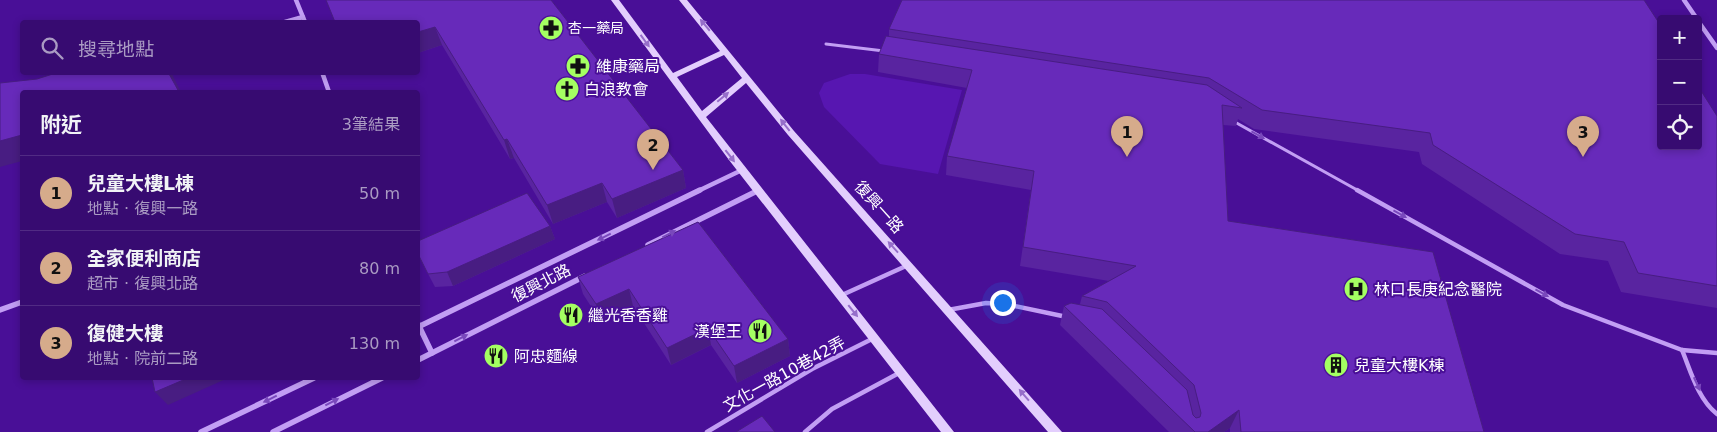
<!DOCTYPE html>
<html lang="zh-TW">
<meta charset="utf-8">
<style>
:root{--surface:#370b71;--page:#421979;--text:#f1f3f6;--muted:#aa9bc3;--line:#512b84;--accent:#d6ab8b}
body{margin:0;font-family:"DejaVu Sans","Noto Sans TC",sans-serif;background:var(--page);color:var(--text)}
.controls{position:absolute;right:15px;top:15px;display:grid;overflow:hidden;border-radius:5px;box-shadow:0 2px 8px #0003}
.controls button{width:45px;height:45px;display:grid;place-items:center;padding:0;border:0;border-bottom:1px solid var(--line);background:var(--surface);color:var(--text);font:25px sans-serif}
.you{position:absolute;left:1002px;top:302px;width:18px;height:18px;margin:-12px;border:4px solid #fff;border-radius:50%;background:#1a73e8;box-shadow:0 0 0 8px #1a73e833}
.badge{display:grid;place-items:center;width:32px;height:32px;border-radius:50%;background:var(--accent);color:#111;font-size:16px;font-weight:700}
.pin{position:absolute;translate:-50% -41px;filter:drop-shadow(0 1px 2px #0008)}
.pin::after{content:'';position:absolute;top:26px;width:18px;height:15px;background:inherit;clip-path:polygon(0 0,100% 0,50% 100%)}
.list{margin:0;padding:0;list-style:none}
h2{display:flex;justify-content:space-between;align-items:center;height:65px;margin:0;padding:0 20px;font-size:21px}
h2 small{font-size:16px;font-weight:400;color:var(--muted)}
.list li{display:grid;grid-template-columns:32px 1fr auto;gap:15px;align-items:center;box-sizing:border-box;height:75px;padding:0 20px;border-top:1px solid var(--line)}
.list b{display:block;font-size:19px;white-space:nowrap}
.list p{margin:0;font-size:16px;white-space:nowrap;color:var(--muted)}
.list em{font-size:16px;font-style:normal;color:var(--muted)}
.icon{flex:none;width:28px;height:28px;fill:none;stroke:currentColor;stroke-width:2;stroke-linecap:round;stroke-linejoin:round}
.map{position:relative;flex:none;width:1717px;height:432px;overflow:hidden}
.search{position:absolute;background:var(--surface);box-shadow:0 2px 8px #0003;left:20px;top:20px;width:400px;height:55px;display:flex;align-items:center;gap:12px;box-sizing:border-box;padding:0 18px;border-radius:5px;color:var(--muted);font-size:19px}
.panel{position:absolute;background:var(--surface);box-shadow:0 2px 8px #0003;left:20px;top:90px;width:400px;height:290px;border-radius:5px}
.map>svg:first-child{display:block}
.green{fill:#5716b1}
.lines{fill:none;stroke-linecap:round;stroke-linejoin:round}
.service-far1{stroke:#c29ef4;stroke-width:3}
.service{stroke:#c29ef4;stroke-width:4.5}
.minor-far1{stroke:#c29ef4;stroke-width:4.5}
.minor{stroke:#c29ef4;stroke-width:5.5}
.secondary{fill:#e3cefd;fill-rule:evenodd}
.wall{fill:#5924a0}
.shaded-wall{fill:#481d82}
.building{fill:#672aba;stroke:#481d82}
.oneway{fill:#966eca}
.oneway2{fill:#7948bc}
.labels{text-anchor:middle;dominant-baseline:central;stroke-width:4;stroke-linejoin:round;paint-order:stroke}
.far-poi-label{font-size:14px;fill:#fff;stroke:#490f97;text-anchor:start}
.poi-label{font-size:16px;fill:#fff;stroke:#490f97;text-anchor:start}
.street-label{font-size:16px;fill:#fff;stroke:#490f97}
</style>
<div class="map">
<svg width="1717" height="432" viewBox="0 0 1717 432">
<rect width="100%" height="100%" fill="#490f97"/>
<path class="green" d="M 850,74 L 865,74 L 962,90 L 938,174 L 880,164 L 824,107 L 819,93 L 824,83 Z"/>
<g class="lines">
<g class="service-far1">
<path d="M 826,44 L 884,51"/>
<path d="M 1233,121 L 1359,191"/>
</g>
<g class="service">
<path d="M 1357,190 L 1563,305 L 1682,350 L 1717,353"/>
<path d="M 842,295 L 906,266"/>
<path d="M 948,310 L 986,303 L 1005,304 L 1067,317"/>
<path d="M 1682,350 C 1691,372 1698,399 1717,414"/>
<path d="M 707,432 L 812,369 L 872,339"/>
<path d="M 805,432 L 832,409 L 899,373"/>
</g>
<g class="minor-far1">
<path d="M 296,0 L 305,22"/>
<path d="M 1684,0 L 1697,19"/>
<path d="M 1698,21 L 1717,48"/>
<path d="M 285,22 L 303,17"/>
<path d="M 322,72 L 329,92"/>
<path d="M 698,191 L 742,170"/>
</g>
<g class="minor">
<path d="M 648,245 L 757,191"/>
<path d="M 0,310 L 22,302"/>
<path d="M 418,324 L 432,353"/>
<path d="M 418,327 L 700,190"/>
<path d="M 418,360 L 585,276"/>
<path d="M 201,432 L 314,378"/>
<path d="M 273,432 L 382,378"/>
</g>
<path class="secondary" d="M 611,0 L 619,0 L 673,73 L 720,51 L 679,0 L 687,0 L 794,131 L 1062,432 L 1048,432 L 788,135 L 746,83 L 706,117 L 954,432 L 941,432 L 729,160 ZM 724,55 L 742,78 L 702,111 L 677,77 Z"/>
</g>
<g class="wall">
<path d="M 551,0 L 683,170 L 686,188 L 617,218 L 607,202 L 553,224 L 514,158 L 510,159 L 442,45 L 418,53 L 418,22 Z"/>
<path d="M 889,29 L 1717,116 L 1717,308 L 1621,292 L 1608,261 L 1560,254 L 1422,164 L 1419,152 L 1254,129 L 1238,119 L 1236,126 L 1223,125 L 1228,221 L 1484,432 L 1230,432 L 1230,428 L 1224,432 L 1169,432 L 1060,325 L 1064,306 L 1080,304 L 1082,296 L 1109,281 L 1020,266 L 1031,190 L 946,175 L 947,156 L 967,88 L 878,72 L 879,54 L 889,37 Z"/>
<path d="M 698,222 L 788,339 L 790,356 L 737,383 L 711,345 L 671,365 L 633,306 L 601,322 L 583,294 L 578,277 Z"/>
<path d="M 550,226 L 555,239 L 453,286 L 435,287 L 418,255 L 418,241 Z"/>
</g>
<g class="shaded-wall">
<path d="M 435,27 L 442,45 L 418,53 L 418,32 Z"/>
<path d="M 168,72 L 171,72 L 181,92 L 179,92 Z"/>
<path d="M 22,135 L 22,161 L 0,167 L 0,141 Z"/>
<path d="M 507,139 L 514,158 L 510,159 L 504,140 Z"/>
<path d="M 683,170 L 686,188 L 617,218 L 612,199 Z"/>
<path d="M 602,183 L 607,202 L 553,224 L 547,205 Z"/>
<path d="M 550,226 L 555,239 L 453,286 L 447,272 Z"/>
<path d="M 629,289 L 633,306 L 601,322 L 596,304 Z"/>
<path d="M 708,328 L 711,345 L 671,365 L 667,348 Z"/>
<path d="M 788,339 L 790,356 L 737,383 L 734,366 Z"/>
<path d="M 188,378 L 228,378 L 168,405 L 155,392 Z"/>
<path d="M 1239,410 L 1230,428 L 1224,432 L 1208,432 Z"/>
</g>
<g class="building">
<path d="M 326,0 L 551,0 L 683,170 L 612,199 L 602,183 L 547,205 L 507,139 L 504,140 L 435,27 L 418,32 L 418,22 L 335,22 Z"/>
<path d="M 902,0 L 1644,0 L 1661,26 L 1661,146 L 1698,146 L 1698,86 L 1717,116 L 1717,286 L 1638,273 L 1624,242 L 1575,234 L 1433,145 L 1430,133 L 1262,110 L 1209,78 L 889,29 Z"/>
<path d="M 886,36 L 1207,85 L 1242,108 L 1222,105 L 1228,221 L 1433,252 L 1484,432 L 1241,432 L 1239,410 L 1208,432 L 1195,432 L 1064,306 L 1071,303 L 1102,309 L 1187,390 L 1193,415 L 1196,418 L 1200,417 L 1201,413 L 1194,385 L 1107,302 L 1082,296 L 1136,266 L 1023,247 L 1034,171 L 947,156 L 972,70 L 879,54 Z"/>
<path d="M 59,72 L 168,72 L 179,92 L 22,92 L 22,135 L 0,141 L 0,83 L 37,79 Z"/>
<path d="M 527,193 L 550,226 L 447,272 L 428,274 L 418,254 L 418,241 Z"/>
<path d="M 698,222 L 788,339 L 734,366 L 708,328 L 667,348 L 629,289 L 596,304 L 578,277 Z"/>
<path d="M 152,378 L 188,378 L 155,392 Z"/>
<path d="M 762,416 L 775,432 L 736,432 Z"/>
</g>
<defs><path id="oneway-solid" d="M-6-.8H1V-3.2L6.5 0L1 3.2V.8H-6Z" transform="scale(1.25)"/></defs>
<g class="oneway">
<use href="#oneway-solid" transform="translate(705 25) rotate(-130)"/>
<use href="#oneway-solid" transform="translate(645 41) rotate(54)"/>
<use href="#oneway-solid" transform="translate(723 97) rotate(-40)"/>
<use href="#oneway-solid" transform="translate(785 125) rotate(-128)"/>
<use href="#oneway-solid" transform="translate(730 156) rotate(52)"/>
<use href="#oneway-solid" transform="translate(893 247) rotate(-132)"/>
<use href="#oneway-solid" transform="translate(853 311) rotate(51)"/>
<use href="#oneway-solid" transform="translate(1024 395) rotate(-131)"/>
</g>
<g class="oneway2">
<use href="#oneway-solid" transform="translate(1258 135) rotate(29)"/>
<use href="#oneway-solid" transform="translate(1400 214) rotate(29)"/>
<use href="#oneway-solid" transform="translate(669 234) rotate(-27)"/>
<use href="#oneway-solid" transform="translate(604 237) rotate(154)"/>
<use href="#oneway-solid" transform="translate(1542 293) rotate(29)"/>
<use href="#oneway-solid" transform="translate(461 338) rotate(-27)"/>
<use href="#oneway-solid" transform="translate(1697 384) rotate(65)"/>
<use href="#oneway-solid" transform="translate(270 399) rotate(154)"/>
<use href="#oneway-solid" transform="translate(332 402) rotate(-27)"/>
</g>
<defs>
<symbol id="pharmacy-disc" viewBox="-11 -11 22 22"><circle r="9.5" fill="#a4ff62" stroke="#490f97"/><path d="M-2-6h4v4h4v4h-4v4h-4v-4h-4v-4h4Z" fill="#111"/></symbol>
<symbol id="church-disc" viewBox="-11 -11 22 22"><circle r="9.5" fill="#a4ff62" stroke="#490f97"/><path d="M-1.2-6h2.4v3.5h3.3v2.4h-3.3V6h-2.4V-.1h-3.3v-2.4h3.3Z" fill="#111"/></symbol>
<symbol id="hospital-disc" viewBox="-11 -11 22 22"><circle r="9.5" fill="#a4ff62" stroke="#490f97"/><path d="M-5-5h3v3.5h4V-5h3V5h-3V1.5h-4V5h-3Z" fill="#111"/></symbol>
<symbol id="restaurant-disc" viewBox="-11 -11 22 22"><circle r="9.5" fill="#a4ff62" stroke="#490f97"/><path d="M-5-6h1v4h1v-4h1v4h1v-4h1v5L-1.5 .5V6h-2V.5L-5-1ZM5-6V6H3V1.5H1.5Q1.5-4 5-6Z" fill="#111"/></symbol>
<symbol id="building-disc" viewBox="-11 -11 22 22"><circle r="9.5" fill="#a4ff62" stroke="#490f97"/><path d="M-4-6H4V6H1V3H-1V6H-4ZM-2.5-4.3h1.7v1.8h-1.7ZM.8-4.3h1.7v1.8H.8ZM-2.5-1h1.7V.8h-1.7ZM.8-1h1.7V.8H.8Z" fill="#111"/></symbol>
</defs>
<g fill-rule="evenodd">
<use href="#pharmacy-disc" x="537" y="14" width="28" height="28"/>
<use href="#pharmacy-disc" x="564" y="52" width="28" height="28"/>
<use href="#church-disc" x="553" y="75" width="28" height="28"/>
<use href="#hospital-disc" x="1342" y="275" width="28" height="28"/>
<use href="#restaurant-disc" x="557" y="301" width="28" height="28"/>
<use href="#restaurant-disc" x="746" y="317" width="28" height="28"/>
<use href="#restaurant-disc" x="482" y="342" width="28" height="28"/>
<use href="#building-disc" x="1322" y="351" width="28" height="28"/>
</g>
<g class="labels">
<g class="far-poi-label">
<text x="568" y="28">杏一藥局</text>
</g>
<g class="poi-label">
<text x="596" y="66">維康藥局</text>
<text x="584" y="89">白浪教會</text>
<text x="1374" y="289">林口長庚紀念醫院</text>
<text x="588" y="315">繼光香香雞</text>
<text x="742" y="331" text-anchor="end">漢堡王</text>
<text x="514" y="356">阿忠麵線</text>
<text x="1354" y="365">兒童大樓K棟</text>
</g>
<g class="street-label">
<text transform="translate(879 207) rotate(48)">復興一路</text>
<text transform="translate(541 283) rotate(-27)">復興北路</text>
<text transform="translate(784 374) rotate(-29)">文化一路10巷42弄</text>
</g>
</g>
</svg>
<div class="controls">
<button>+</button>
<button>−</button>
<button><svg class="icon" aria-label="locate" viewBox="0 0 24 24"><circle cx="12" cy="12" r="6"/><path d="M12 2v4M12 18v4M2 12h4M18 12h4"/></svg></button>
</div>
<div class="you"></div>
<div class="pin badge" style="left:1127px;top:157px">1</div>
<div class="pin badge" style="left:653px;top:170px">2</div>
<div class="pin badge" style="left:1583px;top:157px">3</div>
<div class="search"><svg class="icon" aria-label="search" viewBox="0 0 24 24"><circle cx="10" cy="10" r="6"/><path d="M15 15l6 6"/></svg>搜尋地點</div>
<section class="panel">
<h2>附近<small>3筆結果</small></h2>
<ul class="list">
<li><span class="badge">1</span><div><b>兒童大樓L棟</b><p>地點 · 復興一路</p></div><em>50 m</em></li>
<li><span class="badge">2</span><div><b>全家便利商店</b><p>超市 · 復興北路</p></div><em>80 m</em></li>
<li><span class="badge">3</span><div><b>復健大樓</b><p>地點 · 院前二路</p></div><em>130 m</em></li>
</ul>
</section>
</div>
